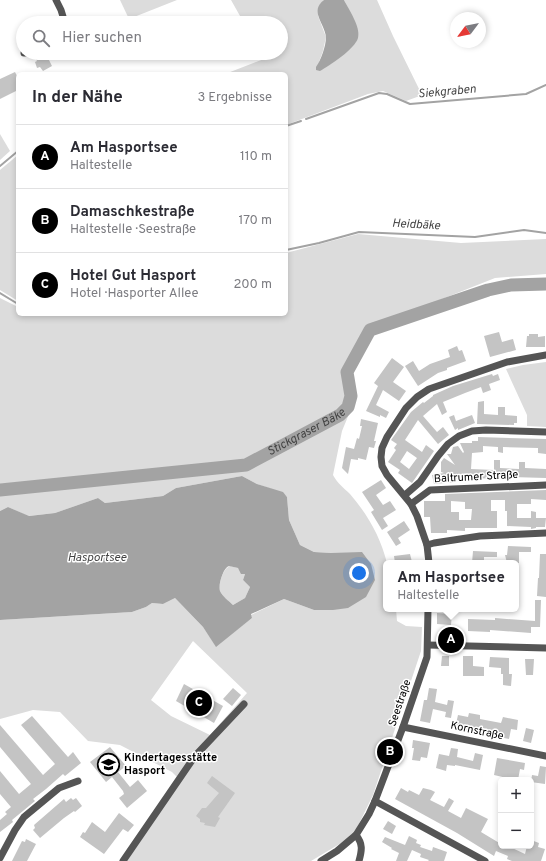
<!DOCTYPE html>
<html lang="de">
<meta charset="utf-8">
<style>
:root{--surface:#fff;--page:#f7f7f7;--text:#2b2b33;--muted:#7c7c81;--line:#e1e1e2;--accent:#000}
body{margin:0;font-family:Overpass,sans-serif;background:var(--page);color:var(--text)}
.controls{position:absolute;right:12px;bottom:12px;display:grid;overflow:hidden;border-radius:6px;box-shadow:0 2px 6px #0003}
.controls button{width:36px;height:36px;display:grid;place-items:center;padding:0;border:0;border-bottom:1px solid var(--line);background:var(--surface);color:var(--text);font:20px sans-serif}
.compass{position:absolute;left:450px;top:12px;width:36px;height:36px;border-radius:50%;background:var(--surface);box-shadow:0 2px 6px #0003;rotate:238deg}
.you{position:absolute;left:359px;top:573px;width:14px;height:14px;margin:-10px;border:3px solid #fff;border-radius:50%;background:#1a73e8;box-shadow:0 0 0 6px #1a73e833}
.badge{display:grid;place-items:center;width:26px;height:26px;border-radius:50%;background:var(--accent);color:#fff;font-size:13px;font-weight:700}
.pin{position:absolute;translate:-50% -50%;border:2px solid #fff;box-shadow:0 1px 4px #0006}
.popup{position:absolute;left:383px;top:560px;width:136px;height:52px;box-sizing:border-box;display:grid;place-content:center;border-radius:6px;background:var(--surface);filter:drop-shadow(0 1px 3px #0005);font-size:13px;white-space:nowrap;color:var(--muted)}
.popup b{font-size:15px;color:var(--text)}
.popup::after{content:'';position:absolute;left:50%;top:100%;margin-left:-8px;border:8px solid transparent;border-top-color:var(--surface)}
.list{margin:0;padding:0;list-style:none}
h2{display:flex;justify-content:space-between;align-items:center;height:52px;margin:0;padding:0 16px;font-size:17px}
h2 small{font-size:13px;font-weight:400;color:var(--muted)}
.list li{display:grid;grid-template-columns:26px 1fr auto;gap:12px;align-items:center;box-sizing:border-box;height:64px;padding:0 16px;border-top:1px solid var(--line)}
.list b{display:block;font-size:15px;white-space:nowrap}
.list p{margin:0;font-size:13px;white-space:nowrap;color:var(--muted)}
.list em{font-size:13px;font-style:normal;color:var(--muted)}
.icon{flex:none;width:22px;height:22px;fill:none;stroke:currentColor;stroke-width:2;stroke-linecap:round;stroke-linejoin:round}
.map{position:relative;flex:none;width:546px;height:861px;overflow:hidden}
.search{position:absolute;background:var(--surface);box-shadow:0 2px 6px #0003;left:16px;top:16px;width:272px;height:44px;display:flex;align-items:center;gap:10px;box-sizing:border-box;padding:0 14px;border-radius:22px;color:var(--muted);font-size:15px}
.panel{position:absolute;background:var(--surface);box-shadow:0 2px 6px #0003;left:16px;top:72px;width:272px;height:244px;border-radius:6px}
.map>svg:first-child{display:block}
.green{fill:#dcdcdc;fill-rule:evenodd}
.water{fill:#a3a3a3;fill-rule:evenodd}
.lines{fill:none;stroke-linecap:round;stroke-linejoin:round}
.stream{stroke:#a3a3a3;stroke-width:2}
.river{stroke:#a3a3a3;stroke-width:13}
.building{fill:#c4c4c4;fill-rule:evenodd}
.minor{stroke:#555;stroke-width:7}
.labels{text-anchor:middle;dominant-baseline:central;stroke-width:3;stroke-linejoin:round;paint-order:stroke}
.street-label{font-size:11px;fill:#000;stroke:#fff}
.poi-label{font-size:11px;font-weight:bold;fill:#000;stroke:#fff;text-anchor:start}
.water-label{font-size:12px;font-style:italic;fill:#444;stroke:#fff}
</style>
<div class="map">
<svg width="546" height="861" viewBox="0 0 546 861">
<rect width="100%" height="100%" fill="#fff"/>
<g class="green">
<path d="M 120,0 L 177,0 L 129,19 Z"/>
<path d="M 231,0 L 324,0 L 320,4 L 318,16 L 326,37 L 323,51 L 316,70 L 356,25 L 344,0 L 377,0 L 393,36 L 423,97 L 417,97 L 406,101 L 383,91 L 368,94 L 286,125 L 286,74 L 225,74 L 264,59 L 261,53 L 281,53 L 281,23 L 244,23 Z"/>
<path d="M 0,134 L 10,151 L 0,160 Z"/>
<path d="M 18,155 L 18,301 L 0,290 L 0,170 Z"/>
<path d="M 358,234 L 461,243 L 546,239 L 546,274 L 495,278 L 369,328 L 345,369 L 347,400 L 341,410 L 247,461 L 0,484 L 0,298 L 18,307 L 18,314 L 286,314 L 286,253 Z"/>
<path d="M 546,362 L 546,427 L 527,426 L 527,415 L 506,369 L 523,365 Z"/>
<path d="M 344,413 L 349,414 L 342,431 L 333,475 C 337,483 344,488 350,494 C 368,515 380,536 387,563 L 386,563 L 386,609 L 396,609 L 397,621 L 406,626 L 422,627 L 421,651 L 373,795 L 353,836 L 311,861 L 127,861 L 181,781 L 172,772 L 120,745 L 88,741 L 60,712 L 33,710 L 0,719 L 0,620 L 132,612 L 146,607 L 152,603 L 163,604 L 175,598 L 203,627 L 216,646 L 252,618 L 251,615 L 284,599 L 314,610 L 331,553 L 314,552 L 300,545 L 289,520 L 287,497 L 283,493 L 257,484 L 242,476 L 176,488 L 163,496 L 105,503 L 98,498 L 55,513 L 28,516 L 8,507 L 0,511 L 0,486 L 126,483 L 248,469 L 334,421 ZM 193,641 L 247,693 L 210,735 L 171,716 L 151,700 Z"/>
<path d="M 230,566 L 238,568 L 245,574 L 243,580 L 250,587 L 245,598 L 233,605 C 229,601 222,596 220,591 C 218,585 223,568 230,566 Z"/>
</g>
<g class="water">
<path d="M 324,0 L 344,0 C 349,10 361,27 358,38 C 355,49 329,66 320,71 L 316,70 L 316,67 C 321,60 326,46 326,37 C 325,24 309,11 324,0 Z"/>
<path d="M 242,476 L 257,484 L 283,492 L 287,497 L 289,520 L 300,545 L 314,552 L 331,553 L 362,552 L 371,564 L 375,580 L 366,597 L 348,608 L 333,610 L 314,610 L 284,599 L 251,614 L 252,618 L 216,647 L 203,627 L 175,598 L 163,604 L 152,603 L 146,607 L 132,612 L 0,620 L 0,511 L 8,507 L 29,516 L 55,513 L 98,498 L 105,503 L 163,496 L 176,488 ZM 229,566 L 238,568 L 241,574 L 245,574 L 243,580 L 250,587 L 245,598 L 233,605 C 229,601 222,596 220,591 C 218,585 223,568 229,566 Z"/>
</g>
<g class="lines">
<g class="stream">
<path d="M 306,119 L 379,93 L 387,94 L 410,104 L 526,94 L 546,85"/>
<path d="M 286,126 L 301,121"/>
<path d="M 0,166 L 18,151"/>
<path d="M 286,250 L 319,243 L 359,232 L 475,237 L 524,230 L 546,233"/>
<path d="M 0,293 L 18,304"/>
</g>
<path class="river" id="s1" d="M 0,490 L 246,465 L 340,415 L 348,407 L 351,396 L 347,372 L 370,330 L 488,290 L 511,285 L 546,284"/>
</g>
<g class="building">
<path d="M 46,54 L 52,66 L 43,71 L 40,67 L 37,68 L 35,62 L 37,61 L 36,59 Z"/>
<path d="M 15,72 L 18,78 L 18,90 L 0,99 L 0,79 Z"/>
<path d="M 499,332 L 502,342 L 513,339 L 516,350 L 490,357 L 484,336 Z"/>
<path d="M 529,334 L 538,334 L 538,337 L 545,336 L 545,347 L 526,347 L 527,336 L 529,336 Z"/>
<path d="M 457,346 L 459,351 L 462,350 L 466,361 L 447,368 L 447,370 L 438,373 L 418,386 L 405,366 L 413,361 L 419,371 L 430,364 L 450,357 L 448,350 Z"/>
<path d="M 392,358 L 404,367 L 393,382 L 406,391 L 399,401 L 383,390 L 376,405 L 389,412 L 386,418 L 380,415 L 380,417 L 366,411 L 378,386 L 374,383 Z"/>
<path d="M 492,374 L 493,376 L 498,374 L 500,380 L 489,384 L 491,390 L 483,393 L 481,387 L 465,393 L 443,402 L 447,412 L 442,415 L 437,404 L 423,416 L 437,432 L 443,427 L 449,435 L 438,444 L 418,420 L 405,440 L 422,452 L 426,445 L 434,451 L 412,483 L 398,473 L 400,470 L 388,462 L 396,450 L 394,448 L 397,444 L 391,440 L 411,412 L 423,402 L 424,403 L 433,396 L 433,395 L 453,386 ZM 407,451 L 417,458 L 409,469 L 400,462 Z"/>
<path d="M 484,401 L 484,414 L 498,415 L 498,407 L 505,407 L 505,415 L 517,416 L 517,423 L 514,423 L 514,425 L 477,424 L 478,402 Z"/>
<path d="M 454,415 L 456,421 L 472,415 L 475,423 L 458,430 L 458,428 L 455,430 L 449,417 Z"/>
<path d="M 361,419 L 378,423 L 374,441 L 376,441 L 374,448 L 369,447 L 366,460 L 358,458 L 358,460 L 351,459 L 348,474 L 342,468 L 346,447 L 354,449 L 357,438 L 359,439 L 362,426 L 360,426 Z"/>
<path d="M 478,437 L 546,439 L 546,454 L 538,453 L 538,448 L 503,447 L 503,453 L 498,452 L 498,447 L 483,446 L 483,452 L 472,453 L 471,469 L 494,470 L 494,460 L 500,460 L 500,468 L 519,469 L 519,462 L 525,462 L 525,468 L 546,469 L 546,478 L 511,477 L 511,479 L 469,478 L 456,479 L 456,482 L 434,484 L 432,475 L 444,473 L 441,472 L 441,462 L 444,458 L 455,465 L 447,454 L 451,454 L 453,447 L 458,446 L 463,453 L 464,452 L 460,443 L 472,443 L 472,441 L 478,441 Z"/>
<path d="M 381,480 L 386,488 L 376,495 L 383,505 L 390,501 L 396,510 L 383,518 L 388,526 L 382,530 L 371,512 L 374,510 L 362,492 Z"/>
<path d="M 546,490 L 546,500 L 531,499 L 531,504 L 517,504 L 517,518 L 531,518 L 531,511 L 536,512 L 536,518 L 546,518 L 545,527 L 536,527 L 536,528 L 531,529 L 531,527 L 507,526 L 507,511 L 505,511 L 505,500 L 491,500 L 491,511 L 497,511 L 497,528 L 465,528 L 465,531 L 447,530 L 447,533 L 431,533 L 430,517 L 424,517 L 424,501 L 445,501 L 445,494 ZM 451,501 L 465,502 L 465,509 L 472,509 L 471,520 L 459,520 L 459,512 L 451,512 Z"/>
<path d="M 404,521 L 410,530 L 398,538 L 401,543 L 396,546 L 387,532 Z"/>
<path d="M 508,546 L 531,547 L 531,552 L 519,552 L 519,563 L 507,563 L 505,555 L 507,555 Z"/>
<path d="M 473,551 L 497,552 L 497,557 L 484,557 L 484,563 L 472,563 Z"/>
<path d="M 410,554 L 412,562 L 395,563 L 394,556 Z"/>
<path d="M 540,554 L 546,554 L 546,597 L 537,596 L 538,578 L 539,578 Z"/>
<path d="M 535,600 L 541,600 L 540,627 L 531,627 L 531,633 L 490,630 L 490,632 L 468,631 L 468,619 L 495,620 L 495,618 L 535,621 Z"/>
<path d="M 437,613 L 452,614 L 451,625 L 437,624 Z"/>
<path d="M 442,656 L 449,656 L 449,666 L 441,666 Z"/>
<path d="M 463,656 L 473,656 L 473,666 L 484,667 L 484,676 L 463,676 Z"/>
<path d="M 490,657 L 509,658 L 509,674 L 512,674 L 511,686 L 503,685 L 503,674 L 501,674 L 501,668 L 489,667 Z"/>
<path d="M 525,659 L 534,659 L 533,675 L 526,675 Z"/>
<path d="M 184,684 L 223,706 L 214,723 L 176,701 Z"/>
<path d="M 233,688 L 241,695 L 232,706 L 223,699 Z"/>
<path d="M 429,688 L 437,689 L 435,702 L 447,705 L 448,700 L 454,701 L 451,718 L 445,717 L 446,712 L 433,709 L 430,723 L 420,721 L 424,700 L 427,700 Z"/>
<path d="M 469,713 L 480,715 L 480,719 L 501,723 L 503,717 L 518,720 L 517,730 L 511,729 L 509,739 L 455,728 L 458,715 L 468,717 Z"/>
<path d="M 32,716 L 68,757 L 73,752 L 81,763 L 65,776 L 63,774 L 46,789 L 33,799 L 35,801 L 12,820 L 13,822 L 0,832 L 0,820 L 7,814 L 5,812 L 11,807 L 0,794 L 0,771 L 19,794 L 31,784 L 0,747 L 0,725 L 43,775 L 55,764 L 21,725 Z"/>
<path d="M 526,728 L 534,730 L 531,743 L 523,741 Z"/>
<path d="M 413,740 L 430,743 L 427,758 L 421,757 L 420,761 L 412,760 L 414,748 L 412,748 Z"/>
<path d="M 110,747 L 126,766 L 118,772 L 130,787 L 138,780 L 147,791 L 127,808 L 119,798 L 124,794 L 123,791 L 112,777 L 106,782 L 90,762 Z"/>
<path d="M 451,748 L 458,749 L 457,757 L 473,761 L 475,753 L 483,755 L 480,770 L 455,765 L 455,766 L 447,765 L 446,771 L 436,768 L 439,754 L 449,756 Z"/>
<path d="M 497,758 L 525,763 L 524,770 L 520,769 L 518,780 L 511,780 L 511,779 L 494,775 Z"/>
<path d="M 540,766 L 546,767 L 545,784 L 531,782 L 532,775 L 538,776 Z"/>
<path d="M 212,776 L 235,793 L 218,817 L 220,818 L 215,827 L 204,825 L 205,823 L 200,822 L 200,819 L 196,816 L 202,808 L 206,808 L 219,793 L 207,783 Z"/>
<path d="M 401,788 L 408,792 L 409,790 L 419,795 L 423,788 L 431,790 L 435,792 L 430,800 L 444,807 L 449,798 L 454,801 L 448,811 L 461,818 L 466,808 L 488,819 L 481,832 L 501,844 L 501,846 L 508,846 L 525,854 L 527,846 L 531,846 L 531,840 L 539,843 L 538,847 L 545,849 L 541,861 L 512,861 L 507,859 L 508,856 L 496,851 L 494,856 L 457,833 L 395,799 Z"/>
<path d="M 71,798 L 73,800 L 76,798 L 82,806 L 75,812 L 74,811 L 64,818 L 40,838 L 33,830 L 35,828 L 34,825 L 64,799 L 66,802 Z"/>
<path d="M 119,813 L 134,825 L 128,832 L 123,829 L 104,854 L 80,837 L 83,832 L 85,833 L 92,822 L 105,832 Z"/>
<path d="M 388,821 L 396,826 L 392,834 L 383,829 Z"/>
<path d="M 409,836 L 417,840 L 416,843 L 421,845 L 420,847 L 432,851 L 433,847 L 447,852 L 444,861 L 428,861 L 429,860 L 420,857 L 421,854 L 412,850 L 407,861 L 396,861 L 399,853 L 391,849 L 392,848 L 382,842 L 385,837 L 405,845 Z"/>
<path d="M 26,839 L 36,844 L 27,861 L 12,861 L 22,841 L 25,842 Z"/>
</g>
<g class="lines">
<g class="minor">
<path d="M 56,0 L 61,10 L 65,23"/>
<path d="M 24,53 L 25,53"/>
<path d="M 405,495 L 420,482 L 438,456 L 448,444 L 459,436 L 472,431 L 486,430 L 546,432"/>
<path d="M 411,504 L 430,490 L 546,485"/>
<path d="M 427,545 L 434,543 L 480,536 L 546,533"/>
<path d="M 429,563 L 427,545 L 417,516 L 411,504 L 387,475 L 382,466 L 381,457 L 382,448 L 387,437 L 406,408 L 417,397 L 429,389 L 507,362 L 546,355"/>
<path d="M 428,645 L 546,648"/>
<path d="M 403,727 L 546,756"/>
<path d="M 375,801 L 485,861"/>
<path d="M 356,835 C 363,844 362,850 359,861"/>
<path d="M 0,858 L 15,830 L 24,817 L 59,788 L 78,781"/>
<path d="M 123,861 L 195,756 L 244,704"/>
<path d="M 321,861 L 337,851 L 356,835 L 369,814 L 375,801 L 403,727 L 427,657 L 428,609"/>
</g>
</g>
<defs>
<symbol id="school-ring" viewBox="-11 -11 22 22"><circle r="9.5" fill="#fff" stroke="#000" stroke-width="1.5"/><path d="M0-5L7-2L0 1L-7-2ZM-4 1L0 2.5L4 1V4Q0 6-4 4Z" fill="#000"/></symbol>
</defs>
<g fill-rule="evenodd">
<use href="#school-ring" x="96" y="752" width="25" height="25"/>
</g>
<g class="labels">
<g class="street-label">
<text transform="translate(476 477) rotate(-3)">Baltrumer Straße</text>
<text transform="translate(400 703) rotate(-71)">Seestraße</text>
<text transform="translate(477 731) rotate(12)">Kornstraße</text>
</g>
<g class="poi-label">
<text x="124" y="758">Kindertagesstätte<tspan x="124" dy="13">Hasport</tspan></text>
</g>
<g class="water-label">
<text transform="translate(447 92) rotate(-5)">Siekgraben</text>
<text transform="translate(416 225) rotate(3)">Heidbäke</text>
<text stroke="none"><textPath href="#s1" startOffset="316">Stickgraser Bäke</textPath></text>
<text x="97" y="558">Hasportsee</text>
</g>
</g>
</svg>
<div class="controls">
<button>+</button>
<button>−</button>
</div>
<svg class="compass" viewBox="-18 -18 36 36"><path d="M0-13l5 13h-10z" fill="#e53935"/><path d="M0 13l5-13h-10z" fill="#7c7c81"/></svg>
<div class="you"></div>
<div class="pin badge" style="left:451px;top:640px">A</div>
<div class="popup"><b>Am Hasportsee</b>Haltestelle</div>
<div class="pin badge" style="left:390px;top:752px">B</div>
<div class="pin badge" style="left:199px;top:703px">C</div>
<div class="search"><svg class="icon" aria-label="search" viewBox="0 0 24 24"><circle cx="10" cy="10" r="6"/><path d="M15 15l6 6"/></svg>Hier suchen</div>
<section class="panel">
<h2>In der Nähe<small>3 Ergebnisse</small></h2>
<ul class="list">
<li><span class="badge">A</span><div><b>Am Hasportsee</b><p>Haltestelle</p></div><em>110 m</em></li>
<li><span class="badge">B</span><div><b>Damaschkestraße</b><p>Haltestelle · Seestraße</p></div><em>170 m</em></li>
<li><span class="badge">C</span><div><b>Hotel Gut Hasport</b><p>Hotel · Hasporter Allee</p></div><em>200 m</em></li>
</ul>
</section>
</div>
